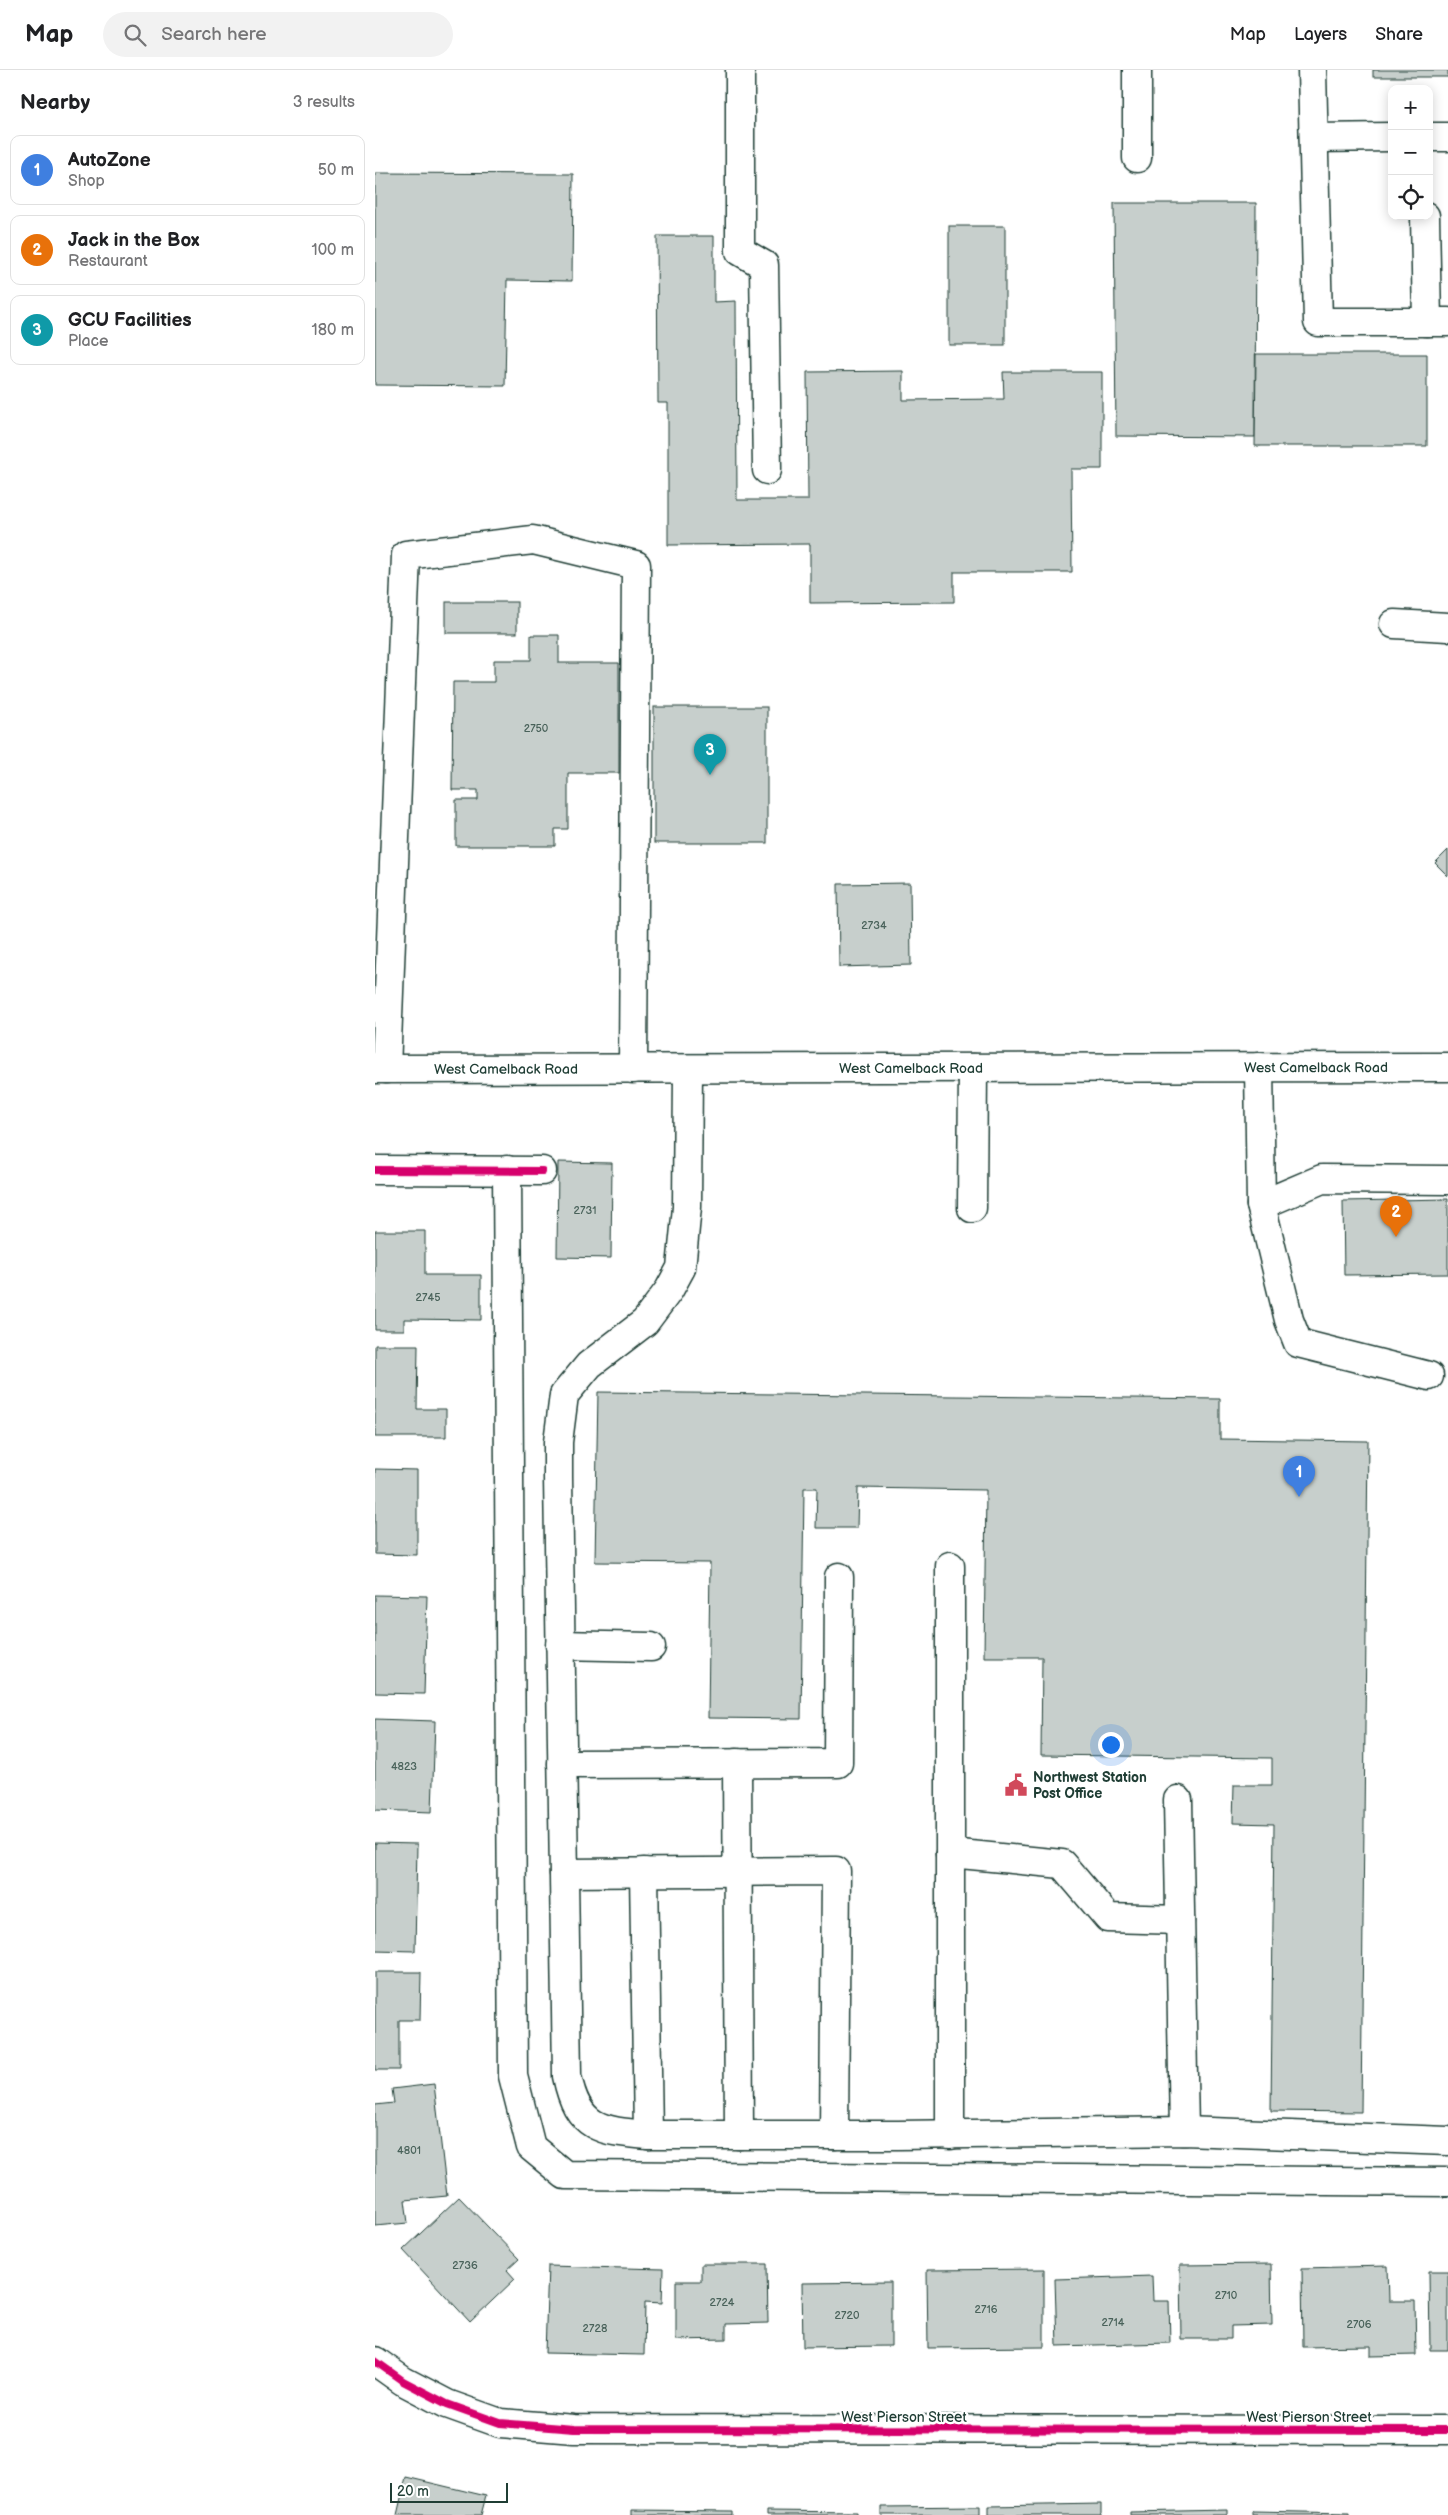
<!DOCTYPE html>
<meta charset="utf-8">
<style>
:root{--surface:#fff;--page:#f2f2f2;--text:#202124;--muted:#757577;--line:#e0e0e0;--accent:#7c3aed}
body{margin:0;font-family:"Balsamiq Sans",sans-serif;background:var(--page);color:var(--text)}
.controls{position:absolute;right:15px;top:15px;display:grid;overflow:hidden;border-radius:10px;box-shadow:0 2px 12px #0003}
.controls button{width:45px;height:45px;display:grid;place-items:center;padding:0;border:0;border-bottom:1px solid var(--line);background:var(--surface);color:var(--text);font:25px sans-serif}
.scale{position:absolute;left:15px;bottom:12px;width:118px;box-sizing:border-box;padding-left:5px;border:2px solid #1f3d34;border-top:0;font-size:14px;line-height:18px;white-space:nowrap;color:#1f3d34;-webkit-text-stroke:4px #fff;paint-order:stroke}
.you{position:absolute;left:735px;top:1674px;width:18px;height:18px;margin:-12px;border:4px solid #fff;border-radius:50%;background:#1a73e8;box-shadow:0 0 0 8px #1a73e833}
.badge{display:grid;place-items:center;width:32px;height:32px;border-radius:50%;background:var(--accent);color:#fff;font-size:16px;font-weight:700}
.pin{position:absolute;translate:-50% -41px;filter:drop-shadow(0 1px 2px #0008)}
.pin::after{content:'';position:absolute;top:26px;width:18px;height:15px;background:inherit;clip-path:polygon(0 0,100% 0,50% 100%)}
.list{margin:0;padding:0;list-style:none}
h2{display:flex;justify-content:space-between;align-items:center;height:65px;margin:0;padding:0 20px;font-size:21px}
h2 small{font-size:16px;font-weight:400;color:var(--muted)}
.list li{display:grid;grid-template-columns:32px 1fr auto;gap:15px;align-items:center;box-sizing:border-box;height:70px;margin:0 10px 10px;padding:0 10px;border:1px solid var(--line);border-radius:10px}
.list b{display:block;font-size:19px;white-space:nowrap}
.list p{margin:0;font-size:16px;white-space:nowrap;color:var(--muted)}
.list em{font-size:16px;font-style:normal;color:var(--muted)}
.icon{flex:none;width:28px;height:28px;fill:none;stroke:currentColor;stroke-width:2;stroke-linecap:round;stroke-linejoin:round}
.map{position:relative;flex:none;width:1073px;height:2445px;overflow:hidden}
header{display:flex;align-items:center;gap:30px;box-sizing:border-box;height:70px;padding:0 25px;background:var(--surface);border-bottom:1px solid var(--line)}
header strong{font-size:24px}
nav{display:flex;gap:28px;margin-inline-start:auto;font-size:18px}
.search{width:350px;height:45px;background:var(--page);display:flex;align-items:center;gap:12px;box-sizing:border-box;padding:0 18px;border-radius:28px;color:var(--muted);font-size:19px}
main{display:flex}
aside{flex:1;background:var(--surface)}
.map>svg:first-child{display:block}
.building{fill:#c7cfcc;stroke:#1f3d34}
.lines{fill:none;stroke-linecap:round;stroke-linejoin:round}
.minor-casing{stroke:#1f3d34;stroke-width:31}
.major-casing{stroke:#1f3d34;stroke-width:31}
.minor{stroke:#fff;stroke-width:28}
.major{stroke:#fff;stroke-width:28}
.cycleway-casing{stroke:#fff;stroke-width:11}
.cycleway{stroke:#d6006c;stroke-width:8}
.labels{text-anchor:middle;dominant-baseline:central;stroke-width:4.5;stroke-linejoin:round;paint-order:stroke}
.number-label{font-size:11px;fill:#49625a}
.street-label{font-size:14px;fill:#1f3d34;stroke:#fff}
.poi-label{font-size:14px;font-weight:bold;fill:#1f3d34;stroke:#fff;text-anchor:start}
</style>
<header>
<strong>Map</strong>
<div class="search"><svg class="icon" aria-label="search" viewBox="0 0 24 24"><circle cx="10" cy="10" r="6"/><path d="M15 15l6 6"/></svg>Search here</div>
<nav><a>Map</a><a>Layers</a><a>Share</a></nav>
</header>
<main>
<aside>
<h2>Nearby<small>3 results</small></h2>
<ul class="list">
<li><span class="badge" style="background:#3f7fe0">1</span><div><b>AutoZone</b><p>Shop</p></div><em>50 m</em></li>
<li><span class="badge" style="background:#e8710a">2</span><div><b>Jack in the Box</b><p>Restaurant</p></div><em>100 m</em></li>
<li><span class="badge" style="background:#0f9aa8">3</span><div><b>GCU Facilities</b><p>Place</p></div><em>180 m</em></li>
</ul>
</aside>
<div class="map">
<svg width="1073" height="2445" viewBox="0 0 1073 2445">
<rect width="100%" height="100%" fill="#fff"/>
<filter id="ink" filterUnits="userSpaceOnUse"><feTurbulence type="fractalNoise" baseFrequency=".02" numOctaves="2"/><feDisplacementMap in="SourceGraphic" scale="10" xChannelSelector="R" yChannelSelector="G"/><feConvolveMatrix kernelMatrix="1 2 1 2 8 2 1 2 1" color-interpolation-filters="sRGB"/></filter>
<g filter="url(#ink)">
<g class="building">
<rect x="998" y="0" width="75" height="7"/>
<path d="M 0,103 L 198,104 L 197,211 L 132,210 L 130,316 L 0,315 Z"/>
<path d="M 739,133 L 881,133 L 880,367 L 741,366 Z"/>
<rect x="574" y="156" width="56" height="119"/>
<path d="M 282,166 L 339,166 L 339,232 L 361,231 L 362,430 L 433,430 L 432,302 L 528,301 L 528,330 L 629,329 L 628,302 L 727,302 L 727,399 L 696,399 L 697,502 L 579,502 L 579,532 L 435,533 L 435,474 L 293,475 L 293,333 L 283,333 Z"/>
<path d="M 881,284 L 1052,284 L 1052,376 L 880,376 Z"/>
<rect x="71" y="532" width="71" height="31"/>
<path d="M 156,565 L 184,565 L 184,593 L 244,593 L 244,703 L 193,703 L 193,759 L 180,759 L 180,776 L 81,776 L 81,730 L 103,730 L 103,720 L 77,720 L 78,612 L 119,612 L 119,590 L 156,590 Z"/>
<rect x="279" y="637" width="113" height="136"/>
<path d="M 1073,780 L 1073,806 L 1060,793 Z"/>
<path d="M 535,813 L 536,895 L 464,897 L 463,814 Z"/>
<path d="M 183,1092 L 237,1093 L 236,1188 L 182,1187 Z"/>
<path d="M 1073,1129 L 1073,1204 L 969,1205 L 968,1131 Z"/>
<path d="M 0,1161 L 50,1161 L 50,1205 L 106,1205 L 106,1250 L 29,1249 L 29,1260 L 0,1260 Z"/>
<path d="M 0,1275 L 43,1275 L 42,1339 L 71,1339 L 71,1367 L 0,1367 Z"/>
<path d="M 223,1322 L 845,1329 L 845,1369 L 993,1371 L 986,2042 L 896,2041 L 899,1754 L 858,1753 L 859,1715 L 897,1715 L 897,1688 L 666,1685 L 667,1587 L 609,1587 L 611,1420 L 483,1418 L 482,1458 L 441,1458 L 442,1418 L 429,1418 L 426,1649 L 333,1648 L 335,1493 L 220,1492 Z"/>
<path d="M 0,1399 L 42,1400 L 42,1485 L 0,1484 Z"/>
<path d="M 0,1525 L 52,1526 L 49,1624 L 0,1623 Z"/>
<path d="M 0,1649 L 60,1651 L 57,1742 L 0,1740 Z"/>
<path d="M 0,1773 L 42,1774 L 40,1881 L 0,1880 Z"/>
<path d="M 0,1902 L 46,1902 L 45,1950 L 24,1950 L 24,2000 L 0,2000 Z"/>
<path d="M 59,2014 L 72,2126 L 30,2130 L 33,2153 L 0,2156 L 0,2035 L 19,2033 L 17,2019 Z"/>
<path d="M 84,2127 L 144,2189 L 132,2200 L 140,2209 L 95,2252 L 28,2180 Z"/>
<path d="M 326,2194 L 392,2194 L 393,2253 L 351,2254 L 351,2269 L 301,2270 L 301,2211 L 326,2211 Z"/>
<path d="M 896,2194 L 897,2255 L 856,2256 L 856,2269 L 806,2269 L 805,2195 Z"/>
<path d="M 173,2196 L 288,2199 L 287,2233 L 270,2232 L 269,2285 L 170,2283 Z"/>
<path d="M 1013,2196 L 1014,2231 L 1040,2231 L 1041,2285 L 996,2286 L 996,2276 L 928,2277 L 927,2198 Z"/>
<path d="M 669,2199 L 669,2277 L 553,2278 L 552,2200 Z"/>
<path d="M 1054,2201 L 1073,2201 L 1073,2280 L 1055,2280 Z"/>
<path d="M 777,2206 L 778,2231 L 794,2231 L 795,2273 L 682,2276 L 680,2209 Z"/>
<path d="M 516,2212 L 516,2276 L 428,2277 L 427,2213 Z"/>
<path d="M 31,2407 L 111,2426 L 106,2445 L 22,2445 Z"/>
<path d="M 726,2434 L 726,2445 L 614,2445 L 614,2436 Z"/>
<path d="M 605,2436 L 605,2445 L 506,2445 L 506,2437 Z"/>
<path d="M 257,2440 L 357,2441 L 357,2445 L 257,2445 Z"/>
<path d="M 852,2440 L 852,2445 L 755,2445 L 755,2442 Z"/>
<path d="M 392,2441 L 482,2442 L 482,2445 L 392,2445 Z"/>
<path d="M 878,2441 L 975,2443 L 975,2445 L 878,2445 Z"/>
</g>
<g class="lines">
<defs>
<g id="minor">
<path d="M 365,0 L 365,181 L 389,195 L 392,400"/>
<path d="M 762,0 L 762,88"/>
<path d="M 937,0 L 943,252 L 1073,252"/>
<path d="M 1054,67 L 1073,67"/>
<path d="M 939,68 L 1017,67"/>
<path d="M 1050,146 L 1052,252"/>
<path d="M 1019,554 L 1073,557"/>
<path d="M 884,997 L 886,1135 L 914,1250 L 923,1273 L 1054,1306"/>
<path d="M 11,999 L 31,485 L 158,470 L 261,495 L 258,999"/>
<path d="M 313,999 L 312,1137 L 306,1198 L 294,1220 L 270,1252 L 214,1295 L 189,1325 L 183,1372 L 183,1407 L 192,2006 C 203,2059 225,2061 273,2065 L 523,2065 L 809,2061 L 1073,2071"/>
<path d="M 0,1100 L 167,1101"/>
<path d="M 132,1100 L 138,2006 L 156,2077 L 190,2105 L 1073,2112"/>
<path d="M 886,1135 L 947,1109 L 1073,1110"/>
<path d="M 597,1138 L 598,998"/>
<path d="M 185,1575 L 276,1577"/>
<path d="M 362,1693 L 364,2065"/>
<path d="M 187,1694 L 463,1693 L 464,1507"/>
<path d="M 803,1730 L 809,2061"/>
<path d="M 575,1783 L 687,1794 L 733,1848 L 805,1850"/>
<path d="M 269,1802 L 273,2065"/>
<path d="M 189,1803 L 461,1801 L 459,2065"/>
<path d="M 575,2065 L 575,1496"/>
<path d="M 0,2291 L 28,2311 L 72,2334 L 125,2353 L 199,2359 L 1073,2360"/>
</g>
<g id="major">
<path id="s1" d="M 0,999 L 1073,997"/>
</g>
</defs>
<use href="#minor" class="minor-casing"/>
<use href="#major" class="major-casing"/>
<use href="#minor" class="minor"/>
<use href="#major" class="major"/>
<defs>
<g id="cycleway">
<path d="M 0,1100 L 167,1101"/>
<path d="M 0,2291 L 28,2311 L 72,2334 L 125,2353 L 199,2359 L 1073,2360"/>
</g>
</defs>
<use href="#cycleway" class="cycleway-casing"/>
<use href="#cycleway" class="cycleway"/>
</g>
</g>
<defs>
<symbol id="civic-bare" viewBox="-9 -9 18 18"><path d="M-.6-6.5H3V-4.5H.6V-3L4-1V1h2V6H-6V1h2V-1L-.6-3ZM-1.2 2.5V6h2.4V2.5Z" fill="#d1495b" stroke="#fff" stroke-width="2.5" paint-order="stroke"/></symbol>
</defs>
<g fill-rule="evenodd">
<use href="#civic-bare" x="625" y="1699" width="32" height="32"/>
</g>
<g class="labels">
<g class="number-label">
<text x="161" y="658">2750</text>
<text x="499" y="855">2734</text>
<text x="210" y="1140">2731</text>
<text x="53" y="1227">2745</text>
<text x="29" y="1696">4823</text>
<text x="34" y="2080">4801</text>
<text x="90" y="2195">2736</text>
<text x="851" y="2225">2710</text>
<text x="347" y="2232">2724</text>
<text x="611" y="2239">2716</text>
<text x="472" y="2245">2720</text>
<text x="738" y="2252">2714</text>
<text x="984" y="2254">2706</text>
<text x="220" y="2258">2728</text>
</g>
<g class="street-label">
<text stroke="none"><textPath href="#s1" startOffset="941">West Camelback Road</textPath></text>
<text stroke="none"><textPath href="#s1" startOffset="536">West Camelback Road</textPath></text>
<text stroke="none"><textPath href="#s1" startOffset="131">West Camelback Road</textPath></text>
<text x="529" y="2347">West Pierson Street</text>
<text x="934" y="2347">West Pierson Street</text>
</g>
<g class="poi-label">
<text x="658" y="1707">Northwest Station<tspan x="658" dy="16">Post Office</tspan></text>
</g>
</g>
</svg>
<div class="controls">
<button>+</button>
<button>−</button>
<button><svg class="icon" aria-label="locate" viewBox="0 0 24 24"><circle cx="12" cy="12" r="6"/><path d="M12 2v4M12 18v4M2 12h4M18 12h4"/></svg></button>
</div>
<div class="scale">20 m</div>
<div class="you"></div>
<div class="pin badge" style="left:924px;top:1427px;background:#3f7fe0">1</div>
<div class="pin badge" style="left:1021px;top:1167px;background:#e8710a">2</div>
<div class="pin badge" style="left:335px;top:705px;background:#0f9aa8">3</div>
</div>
</main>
